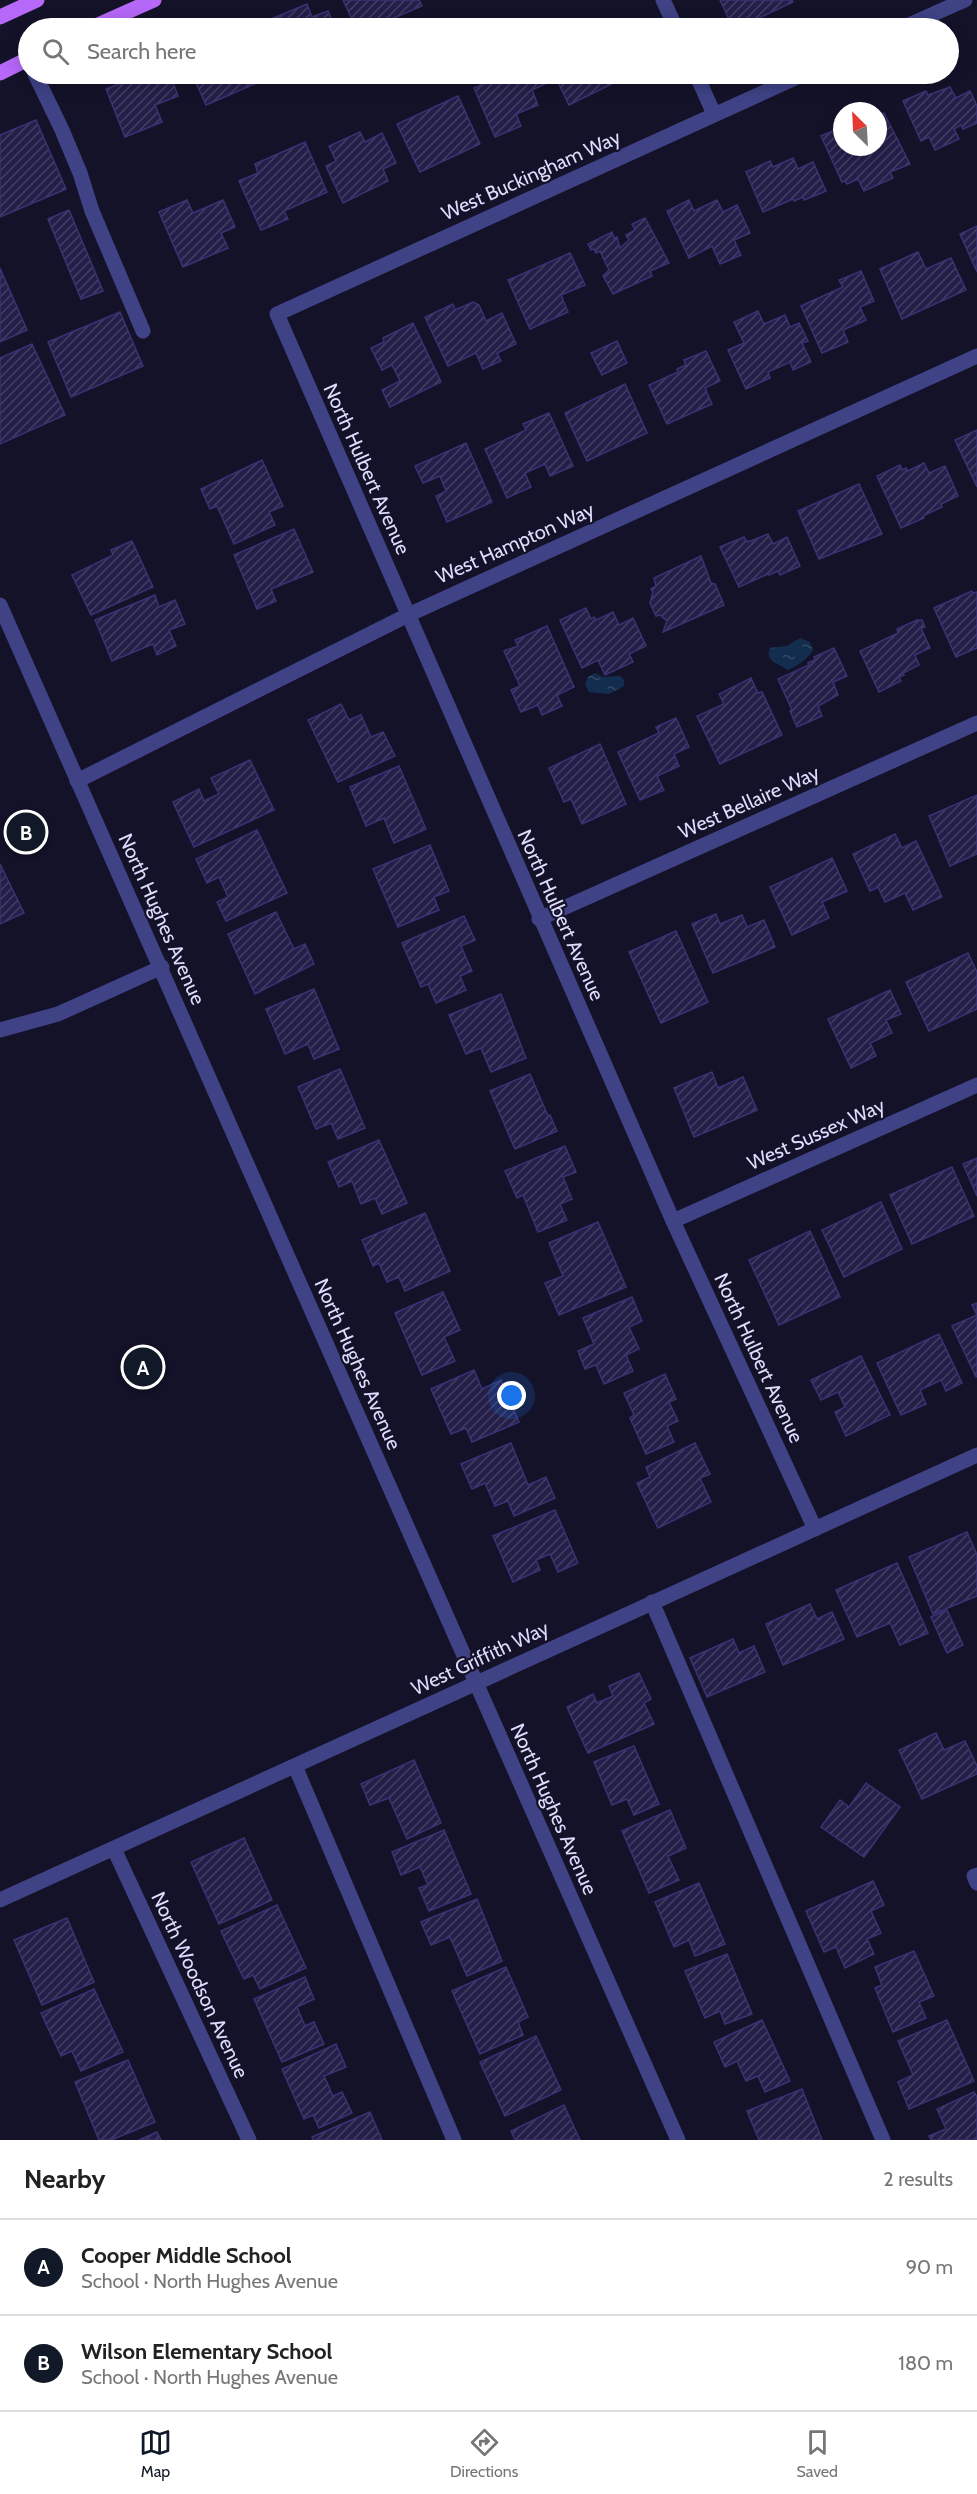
<!DOCTYPE html>
<meta charset="utf-8">
<style>
:root{--surface:#fff;--page:#f6f6f6;--text:#222;--muted:#767676;--line:#e0e0e0;--accent:#111827}
body{margin:0;font-family:Cabin,sans-serif;background:var(--page);color:var(--text)}
.compass{position:absolute;left:833px;top:102px;width:54px;height:54px;border-radius:50%;background:var(--surface);box-shadow:0 3px 15px #0003;rotate:336deg}
.you{position:absolute;left:512px;top:1396px;width:21px;height:21px;margin:-15px;border:4px solid #fff;border-radius:50%;background:#1a73e8;box-shadow:0 0 0 9px #1a73e833}
.badge{display:grid;place-items:center;width:39px;height:39px;border-radius:50%;background:var(--accent);color:#fff;font-size:20px;font-weight:700}
.pin{position:absolute;translate:-50% -50%;border:3px solid #fff;box-shadow:0 2px 6px #0006}
.list{margin:0;padding:0;list-style:none}
h2{display:flex;justify-content:space-between;align-items:center;height:78px;margin:0;padding:0 24px;font-size:26px}
h2 small{font-size:20px;font-weight:400;color:var(--muted)}
.list li{display:grid;grid-template-columns:39px 1fr auto;gap:18px;align-items:center;box-sizing:border-box;height:96px;padding:0 24px;border-top:2px solid var(--line)}
.list b{display:block;font-size:22px;white-space:nowrap}
.list p{margin:0;font-size:20px;white-space:nowrap;color:var(--muted)}
.list em{font-size:20px;font-style:normal;color:var(--muted)}
.icon{flex:none;width:33px;height:33px;fill:none;stroke:currentColor;stroke-width:2;stroke-linecap:round;stroke-linejoin:round}
.map{position:relative;flex:none;width:977px;height:2140px;overflow:hidden}
.search{position:absolute;background:var(--surface);box-shadow:0 3px 15px #0003;left:18px;right:18px;top:18px;height:66px;display:flex;align-items:center;gap:15px;box-sizing:border-box;padding:0 21px;border-radius:33px;color:var(--muted);font-size:22px}
.sheet{height:270px;background:var(--surface)}
nav{display:flex;justify-content:space-around;align-items:center;box-sizing:border-box;height:84px;border-top:2px solid var(--line);background:var(--surface);font-size:16px;color:var(--muted)}
nav a{display:grid;justify-items:center;gap:3px}
nav .on{color:var(--accent)}
.map>svg:first-child{display:block}
.water{fill:url(#water-ripples)}
.building{fill:url(#building-hatch);stroke:#3a3274;stroke-width:1.5}
.lines{fill:none;stroke-linecap:round;stroke-linejoin:round}
.minor{stroke:#3f4285;stroke-width:15}
.major{stroke:#b668f8;stroke-width:15}
.labels{text-anchor:middle;dominant-baseline:central;stroke-width:4.5;stroke-linejoin:round;paint-order:stroke}
.street-label{font-size:20px;fill:#dddcfd;stroke:#141229}
</style>
<div class="map">
<svg width="977" height="2140" viewBox="0 0 977 2140">
<defs>
<pattern id="water-ripples" width="26" height="14" patternUnits="userSpaceOnUse" patternTransform="scale(1.5)"><rect width="26" height="14" fill="#122d4d"/><path d="M2 4q2-2 4 0t4 0M15 11q2-2 4 0t4 0" fill="none" stroke="#344b68"/></pattern>
<pattern id="building-hatch" width="6" height="6" patternUnits="userSpaceOnUse" patternTransform="scale(1.5)"><rect width="6" height="6" fill="#241f49"/><path d="M-1 1l2-2M0 6l6-6M5 7l2-2" fill="none" stroke="#433f64"/></pattern>
</defs>
<rect width="100%" height="100%" fill="#141229"/>
<g class="water">
<path d="M 800,638 L 810,642 L 813,650 C 809,658 796,667 788,670 C 779,664 764,661 770,648 L 787,646 Z"/>
<path d="M 595,673 L 603,677 L 620,676 L 624,680 L 624,686 L 609,694 L 589,692 L 585,685 L 588,677 Z"/>
</g>
<g class="building">
<path d="M 343,0 L 419,0 L 422,6 L 371,28 L 356,28 Z"/>
<path d="M 720,0 L 792,0 L 793,2 L 738,28 L 733,28 Z"/>
<path d="M 307,4 L 312,17 L 328,11 L 335,28 L 267,28 L 264,22 Z"/>
<path d="M 593,19 L 598,28 L 572,28 Z"/>
<path d="M 145,74 L 170,74 L 178,96 L 155,105 L 162,122 L 125,137 L 106,89 Z"/>
<path d="M 192,74 L 270,74 L 271,77 L 206,105 Z"/>
<path d="M 508,74 L 541,74 L 545,84 L 532,90 L 538,105 L 516,114 L 521,126 L 495,137 L 474,88 Z"/>
<path d="M 554,74 L 607,74 L 612,84 L 569,105 Z"/>
<path d="M 950,87 L 956,98 L 970,91 L 977,106 L 977,123 L 963,129 L 961,125 L 954,129 L 959,139 L 935,150 L 929,137 L 921,141 L 903,101 L 926,91 L 928,95 Z"/>
<path d="M 458,96 L 480,144 L 420,172 L 397,124 Z"/>
<path d="M 884,113 L 910,164 L 890,172 L 893,178 L 864,191 L 858,179 L 847,184 L 845,181 L 842,182 L 821,136 L 842,127 L 842,147 L 878,147 L 878,115 Z"/>
<path d="M 36,120 L 66,189 L 0,217 L 0,135 Z"/>
<path d="M 360,132 L 365,142 L 382,133 L 396,163 L 383,169 L 388,181 L 343,203 L 326,166 L 336,161 L 329,146 Z"/>
<path d="M 305,142 L 327,192 L 284,211 L 288,219 L 261,230 L 239,181 L 258,173 L 255,164 Z"/>
<path d="M 793,158 L 798,169 L 813,162 L 826,191 L 804,200 L 803,197 L 794,201 L 793,199 L 763,212 L 746,172 L 770,161 L 773,167 Z"/>
<path d="M 187,200 L 193,213 L 223,200 L 235,227 L 221,233 L 228,248 L 183,267 L 159,212 Z"/>
<path d="M 689,200 L 694,211 L 717,200 L 723,212 L 737,205 L 750,233 L 734,240 L 741,255 L 720,264 L 712,246 L 689,258 L 667,211 Z"/>
<path d="M 69,210 L 103,291 L 81,299 L 48,219 Z"/>
<path d="M 645,218 L 669,263 L 650,271 L 652,276 L 613,294 L 603,276 L 609,270 L 600,251 L 596,253 L 594,249 L 591,250 L 588,244 L 612,232 L 614,238 L 617,237 L 620,248 L 629,240 L 626,235 L 635,230 L 632,224 Z"/>
<path d="M 977,226 L 977,272 L 960,234 Z"/>
<path d="M 918,252 L 926,269 L 951,258 L 966,290 L 902,319 L 880,269 Z"/>
<path d="M 570,253 L 585,285 L 561,295 L 568,312 L 530,329 L 508,280 Z"/>
<path d="M 0,268 L 27,330 L 0,342 Z"/>
<path d="M 861,271 L 874,301 L 860,307 L 866,320 L 843,330 L 848,342 L 822,353 L 801,306 L 843,287 L 839,280 Z"/>
<path d="M 473,302 L 479,305 L 486,321 L 502,313 L 516,344 L 497,353 L 501,361 L 483,369 L 476,353 L 448,366 L 425,317 L 453,304 L 455,310 Z"/>
<path d="M 758,311 L 764,324 L 785,315 L 790,327 L 799,323 L 808,341 L 802,343 L 811,362 L 793,370 L 790,362 L 768,372 L 770,378 L 746,389 L 728,350 L 744,343 L 734,322 Z"/>
<path d="M 120,312 L 143,366 L 71,397 L 48,342 Z"/>
<path d="M 413,323 L 441,382 L 390,407 L 382,390 L 400,381 L 392,365 L 382,370 L 371,348 L 384,342 L 383,338 Z"/>
<path d="M 617,341 L 627,363 L 602,375 L 591,353 Z"/>
<path d="M 32,344 L 65,415 L 0,444 L 0,358 Z"/>
<path d="M 706,351 L 720,381 L 705,388 L 712,404 L 667,424 L 649,385 L 678,372 L 677,369 L 686,365 L 684,360 Z"/>
<path d="M 625,384 L 647,433 L 587,461 L 565,413 Z"/>
<path d="M 549,413 L 573,466 L 550,476 L 545,464 L 525,473 L 531,487 L 507,498 L 485,449 L 526,430 L 523,424 Z"/>
<path d="M 977,430 L 977,487 L 955,440 Z"/>
<path d="M 466,443 L 492,502 L 447,522 L 436,496 L 446,491 L 440,476 L 423,483 L 415,466 Z"/>
<path d="M 262,460 L 283,506 L 269,512 L 275,525 L 234,544 L 217,506 L 210,509 L 201,489 Z"/>
<path d="M 924,463 L 929,473 L 945,466 L 958,496 L 941,504 L 942,507 L 923,516 L 924,518 L 901,528 L 877,476 L 900,465 L 902,470 L 906,468 L 908,471 Z"/>
<path d="M 859,484 L 882,534 L 819,559 L 798,511 Z"/>
<path d="M 294,529 L 313,572 L 271,589 L 276,601 L 257,609 L 234,555 Z"/>
<path d="M 768,534 L 773,544 L 787,537 L 800,566 L 780,575 L 778,571 L 769,575 L 768,574 L 739,587 L 720,547 L 744,537 L 746,541 L 751,541 Z"/>
<path d="M 132,541 L 153,587 L 91,615 L 72,575 L 113,555 L 111,550 Z"/>
<path d="M 701,556 L 711,583 L 715,584 L 724,605 L 663,632 L 667,621 L 660,615 L 656,616 L 650,603 L 653,592 L 651,589 L 656,586 L 654,578 Z"/>
<path d="M 972,591 L 973,593 L 977,592 L 977,648 L 956,657 L 934,608 Z"/>
<path d="M 155,595 L 159,607 L 175,600 L 185,624 L 169,630 L 176,646 L 157,655 L 153,644 L 112,661 L 95,620 Z"/>
<path d="M 586,608 L 591,619 L 594,617 L 596,620 L 613,612 L 619,625 L 633,618 L 646,646 L 629,654 L 633,662 L 605,675 L 598,660 L 582,668 L 560,620 Z"/>
<path d="M 917,620 L 922,620 L 925,627 L 921,628 L 930,648 L 915,655 L 919,665 L 903,673 L 904,675 L 899,677 L 901,681 L 879,692 L 860,651 L 898,633 L 897,629 Z"/>
<path d="M 547,626 L 574,687 L 557,695 L 562,706 L 542,715 L 538,705 L 521,712 L 511,690 L 520,686 L 504,651 L 518,646 L 515,640 Z"/>
<path d="M 834,648 L 847,676 L 833,682 L 838,695 L 818,706 L 822,716 L 797,727 L 790,711 L 792,710 L 778,679 L 809,665 L 808,663 L 815,660 L 814,657 Z"/>
<path d="M 751,678 L 758,693 L 762,692 L 782,735 L 720,764 L 697,716 L 724,704 L 719,694 Z"/>
<path d="M 341,704 L 349,720 L 361,715 L 371,737 L 383,732 L 395,756 L 338,782 L 308,720 Z"/>
<path d="M 676,718 L 689,747 L 674,754 L 679,766 L 657,776 L 664,790 L 640,800 L 618,752 L 659,733 L 656,727 Z"/>
<path d="M 600,744 L 626,804 L 582,824 L 571,799 L 564,802 L 549,768 Z"/>
<path d="M 250,760 L 274,810 L 194,847 L 173,802 L 199,789 L 204,801 L 219,794 L 211,778 Z"/>
<path d="M 399,766 L 426,829 L 394,843 L 384,818 L 366,826 L 350,787 Z"/>
<path d="M 977,795 L 977,854 L 950,866 L 929,816 Z"/>
<path d="M 257,830 L 287,893 L 226,921 L 217,902 L 228,897 L 219,877 L 207,883 L 196,859 Z"/>
<path d="M 895,834 L 902,848 L 916,841 L 942,897 L 913,910 L 905,893 L 885,902 L 878,887 L 870,891 L 853,854 Z"/>
<path d="M 430,845 L 449,891 L 434,897 L 439,910 L 398,927 L 373,869 Z"/>
<path d="M 832,858 L 847,891 L 822,902 L 829,918 L 792,935 L 770,887 Z"/>
<path d="M 0,864 L 24,913 L 0,924 Z"/>
<path d="M 276,912 L 294,949 L 305,944 L 314,964 L 255,994 L 228,934 Z"/>
<path d="M 716,914 L 720,924 L 742,915 L 747,927 L 764,920 L 775,947 L 713,973 L 692,924 Z"/>
<path d="M 464,916 L 475,940 L 461,946 L 472,971 L 460,976 L 466,990 L 436,1003 L 428,984 L 421,987 L 402,943 Z"/>
<path d="M 676,931 L 708,1002 L 661,1023 L 629,952 Z"/>
<path d="M 968,953 L 977,972 L 977,1009 L 929,1031 L 906,982 Z"/>
<path d="M 314,989 L 339,1049 L 314,1059 L 308,1044 L 285,1054 L 266,1009 Z"/>
<path d="M 890,990 L 901,1014 L 886,1020 L 892,1033 L 870,1043 L 876,1056 L 851,1068 L 828,1019 Z"/>
<path d="M 501,994 L 526,1058 L 491,1072 L 481,1048 L 466,1054 L 449,1015 Z"/>
<path d="M 340,1069 L 365,1128 L 338,1139 L 331,1123 L 316,1129 L 298,1087 Z"/>
<path d="M 712,1072 L 718,1088 L 743,1077 L 757,1110 L 694,1137 L 674,1088 Z"/>
<path d="M 530,1074 L 548,1116 L 550,1115 L 557,1131 L 515,1149 L 490,1091 Z"/>
<path d="M 379,1140 L 407,1203 L 382,1214 L 375,1198 L 361,1204 L 352,1181 L 339,1187 L 328,1162 Z"/>
<path d="M 565,1146 L 576,1172 L 563,1177 L 572,1199 L 560,1204 L 567,1220 L 538,1232 L 523,1195 L 517,1198 L 505,1171 Z"/>
<path d="M 977,1158 L 977,1196 L 963,1164 Z"/>
<path d="M 952,1167 L 974,1216 L 912,1244 L 890,1195 Z"/>
<path d="M 881,1202 L 902,1249 L 844,1277 L 822,1230 Z"/>
<path d="M 425,1213 L 450,1271 L 405,1291 L 399,1277 L 387,1282 L 379,1263 L 373,1266 L 362,1240 Z"/>
<path d="M 598,1222 L 626,1287 L 559,1315 L 545,1283 L 563,1276 L 549,1243 Z"/>
<path d="M 810,1231 L 840,1297 L 779,1325 L 749,1260 Z"/>
<path d="M 443,1292 L 460,1330 L 444,1337 L 455,1361 L 422,1375 L 395,1313 Z"/>
<path d="M 632,1297 L 642,1321 L 629,1327 L 639,1349 L 626,1355 L 633,1371 L 604,1384 L 596,1365 L 585,1369 L 578,1351 L 594,1344 L 583,1318 Z"/>
<path d="M 977,1303 L 977,1376 L 976,1377 L 952,1326 L 977,1315 L 972,1305 Z"/>
<path d="M 939,1334 L 962,1383 L 946,1391 L 941,1380 L 920,1390 L 926,1404 L 901,1415 L 877,1363 Z"/>
<path d="M 861,1356 L 890,1415 L 846,1436 L 835,1412 L 845,1407 L 838,1392 L 821,1400 L 811,1380 Z"/>
<path d="M 474,1370 L 482,1389 L 501,1380 L 519,1422 L 472,1442 L 466,1428 L 451,1434 L 431,1389 Z"/>
<path d="M 665,1374 L 676,1399 L 669,1402 L 678,1421 L 667,1426 L 674,1442 L 646,1454 L 630,1418 L 634,1415 L 624,1393 Z"/>
<path d="M 511,1443 L 528,1485 L 546,1477 L 555,1498 L 514,1516 L 508,1501 L 495,1506 L 485,1483 L 472,1489 L 461,1464 Z"/>
<path d="M 695,1443 L 710,1474 L 700,1478 L 711,1502 L 658,1528 L 637,1483 L 650,1477 L 646,1467 Z"/>
<path d="M 555,1510 L 578,1563 L 558,1572 L 550,1554 L 536,1560 L 540,1570 L 513,1582 L 493,1536 Z"/>
<path d="M 967,1532 L 977,1555 L 977,1596 L 933,1614 L 909,1557 Z"/>
<path d="M 897,1563 L 928,1633 L 900,1645 L 890,1623 L 857,1637 L 836,1590 Z"/>
<path d="M 810,1604 L 817,1619 L 832,1612 L 844,1639 L 783,1665 L 766,1624 Z"/>
<path d="M 947,1610 L 963,1645 L 947,1653 L 931,1617 Z"/>
<path d="M 733,1639 L 739,1653 L 754,1646 L 765,1672 L 707,1697 L 690,1658 Z"/>
<path d="M 639,1673 L 651,1699 L 644,1703 L 654,1724 L 588,1753 L 567,1707 L 593,1694 L 597,1703 L 613,1696 L 609,1686 Z"/>
<path d="M 936,1733 L 944,1750 L 965,1741 L 977,1766 L 977,1774 L 922,1799 L 899,1750 Z"/>
<path d="M 634,1746 L 659,1804 L 634,1815 L 627,1799 L 612,1805 L 594,1762 Z"/>
<path d="M 414,1760 L 441,1823 L 407,1839 L 389,1798 L 370,1805 L 361,1784 Z"/>
<path d="M 866,1783 L 900,1807 L 864,1857 L 821,1827 L 840,1800 L 849,1807 Z"/>
<path d="M 670,1810 L 686,1848 L 668,1856 L 679,1880 L 649,1893 L 622,1831 Z"/>
<path d="M 444,1830 L 471,1894 L 429,1911 L 419,1888 L 428,1885 L 420,1867 L 401,1875 L 392,1852 Z"/>
<path d="M 244,1838 L 272,1900 L 219,1924 L 191,1862 Z"/>
<path d="M 873,1881 L 884,1905 L 871,1911 L 881,1933 L 867,1939 L 874,1954 L 845,1968 L 836,1947 L 824,1952 L 806,1911 Z"/>
<path d="M 699,1883 L 725,1944 L 695,1956 L 689,1940 L 674,1947 L 655,1902 Z"/>
<path d="M 477,1899 L 502,1961 L 467,1976 L 450,1937 L 431,1945 L 421,1922 Z"/>
<path d="M 277,1905 L 306,1968 L 260,1989 L 253,1975 L 244,1979 L 221,1931 Z"/>
<path d="M 67,1918 L 94,1982 L 42,2005 L 14,1940 Z"/>
<path d="M 914,1951 L 934,1996 L 919,2002 L 926,2018 L 893,2032 L 875,1988 L 882,1985 L 875,1967 Z"/>
<path d="M 727,1954 L 752,2014 L 725,2024 L 720,2011 L 705,2018 L 685,1971 Z"/>
<path d="M 506,1967 L 528,2017 L 518,2022 L 523,2035 L 480,2054 L 452,1991 Z"/>
<path d="M 305,1977 L 314,1999 L 297,2007 L 305,2026 L 314,2022 L 324,2044 L 282,2062 L 254,1999 Z"/>
<path d="M 94,1989 L 123,2052 L 81,2071 L 72,2051 L 61,2056 L 41,2013 Z"/>
<path d="M 762,2020 L 790,2081 L 765,2092 L 758,2076 L 746,2081 L 737,2061 L 725,2067 L 714,2042 Z"/>
<path d="M 947,2020 L 974,2081 L 909,2109 L 898,2082 L 913,2075 L 898,2041 Z"/>
<path d="M 536,2036 L 561,2090 L 505,2116 L 480,2062 Z"/>
<path d="M 336,2044 L 346,2067 L 324,2076 L 333,2096 L 342,2092 L 352,2113 L 319,2128 L 313,2115 L 304,2119 L 282,2069 Z"/>
<path d="M 128,2060 L 155,2122 L 111,2140 L 99,2140 L 75,2082 Z"/>
<path d="M 802,2089 L 822,2140 L 759,2140 L 747,2111 Z"/>
<path d="M 974,2092 L 977,2097 L 977,2140 L 931,2140 L 929,2136 L 946,2129 L 937,2109 Z"/>
<path d="M 564,2105 L 580,2140 L 515,2140 L 511,2131 Z"/>
<path d="M 370,2112 L 382,2140 L 313,2140 L 312,2137 Z"/>
<path d="M 157,2132 L 161,2140 L 139,2140 Z"/>
</g>
<g class="lines">
<g class="minor">
<path d="M 663,0 L 676,28"/>
<path d="M 902,28 L 965,0"/>
<path d="M 35,74 L 62,130 L 80,173 L 92,211 L 143,331"/>
<path d="M 696,74 L 714,114"/>
<path d="M 804,74 L 277,314 L 673,1221 L 815,1529"/>
<path d="M 0,605 L 678,2140"/>
<path d="M 77,781 L 408,615 L 977,356"/>
<path d="M 539,919 L 977,723"/>
<path d="M 0,1030 L 58,1014 L 162,967"/>
<path d="M 673,1221 L 977,1085"/>
<path d="M 652,1602 L 883,2140"/>
<path d="M 295,1766 L 454,2140"/>
<path d="M 114,1849 L 249,2140"/>
<path d="M 977,1875 L 974,1876 L 977,1883"/>
<path d="M 0,1900 L 977,1455"/>
</g>
<g class="major">
<path d="M 0,17 L 37,0"/>
<path d="M 91,28 L 154,0"/>
<path d="M 0,73 L 28,59"/>
</g>
</g>
<g class="labels">
<g class="street-label">
<text transform="translate(531 175) rotate(-24)">West Buckingham Way</text>
<text transform="translate(367 469) rotate(66)">North Hulbert Avenue</text>
<text transform="translate(515 543) rotate(-24)">West Hampton Way</text>
<text transform="translate(749 802) rotate(-24)">West Bellaire Way</text>
<text transform="translate(561 915) rotate(66)">North Hulbert Avenue</text>
<text transform="translate(162 919) rotate(66)">North Hughes Avenue</text>
<text transform="translate(816 1134) rotate(-24)">West Sussex Way</text>
<text transform="translate(759 1358) rotate(65)">North Hulbert Avenue</text>
<text transform="translate(358 1364) rotate(66)">North Hughes Avenue</text>
<text transform="translate(480 1658) rotate(-25)">West Griffith Way</text>
<text transform="translate(554 1809) rotate(66)">North Hughes Avenue</text>
<text transform="translate(200 1985) rotate(65)">North Woodson Avenue</text>
</g>
</g>
</svg>
<svg class="compass" viewBox="-18 -18 36 36"><path d="M0-13l5 13h-10z" fill="#e53935"/><path d="M0 13l5-13h-10z" fill="#767676"/></svg>
<div class="you"></div>
<div class="pin badge" style="left:143px;top:1367px">A</div>
<div class="pin badge" style="left:26px;top:832px">B</div>
<div class="search"><svg class="icon" aria-label="search" viewBox="0 0 24 24"><circle cx="10" cy="10" r="6"/><path d="M15 15l6 6"/></svg>Search here</div>
</div>
<section class="sheet">
<h2>Nearby<small>2 results</small></h2>
<ul class="list">
<li><span class="badge">A</span><div><b>Cooper Middle School</b><p>School · North Hughes Avenue</p></div><em>90 m</em></li>
<li><span class="badge">B</span><div><b>Wilson Elementary School</b><p>School · North Hughes Avenue</p></div><em>180 m</em></li>
</ul>
</section>
<nav>
<a class="on"><svg class="icon" aria-label="map" viewBox="0 0 24 24"><path d="M3 6l6-2 6 2 6-2v14l-6 2-6-2-6 2zM9 4v14M15 6v14"/></svg>Map</a>
<a><svg class="icon" aria-label="directions" viewBox="0 0 24 24"><path d="M12 3l9 9-9 9-9-9zM9 14v-3h6M13 9l2 2-2 2"/></svg>Directions</a>
<a><svg class="icon" aria-label="saved" viewBox="0 0 24 24"><path d="M7 4h10v16l-5-4-5 4z"/></svg>Saved</a>
</nav>
